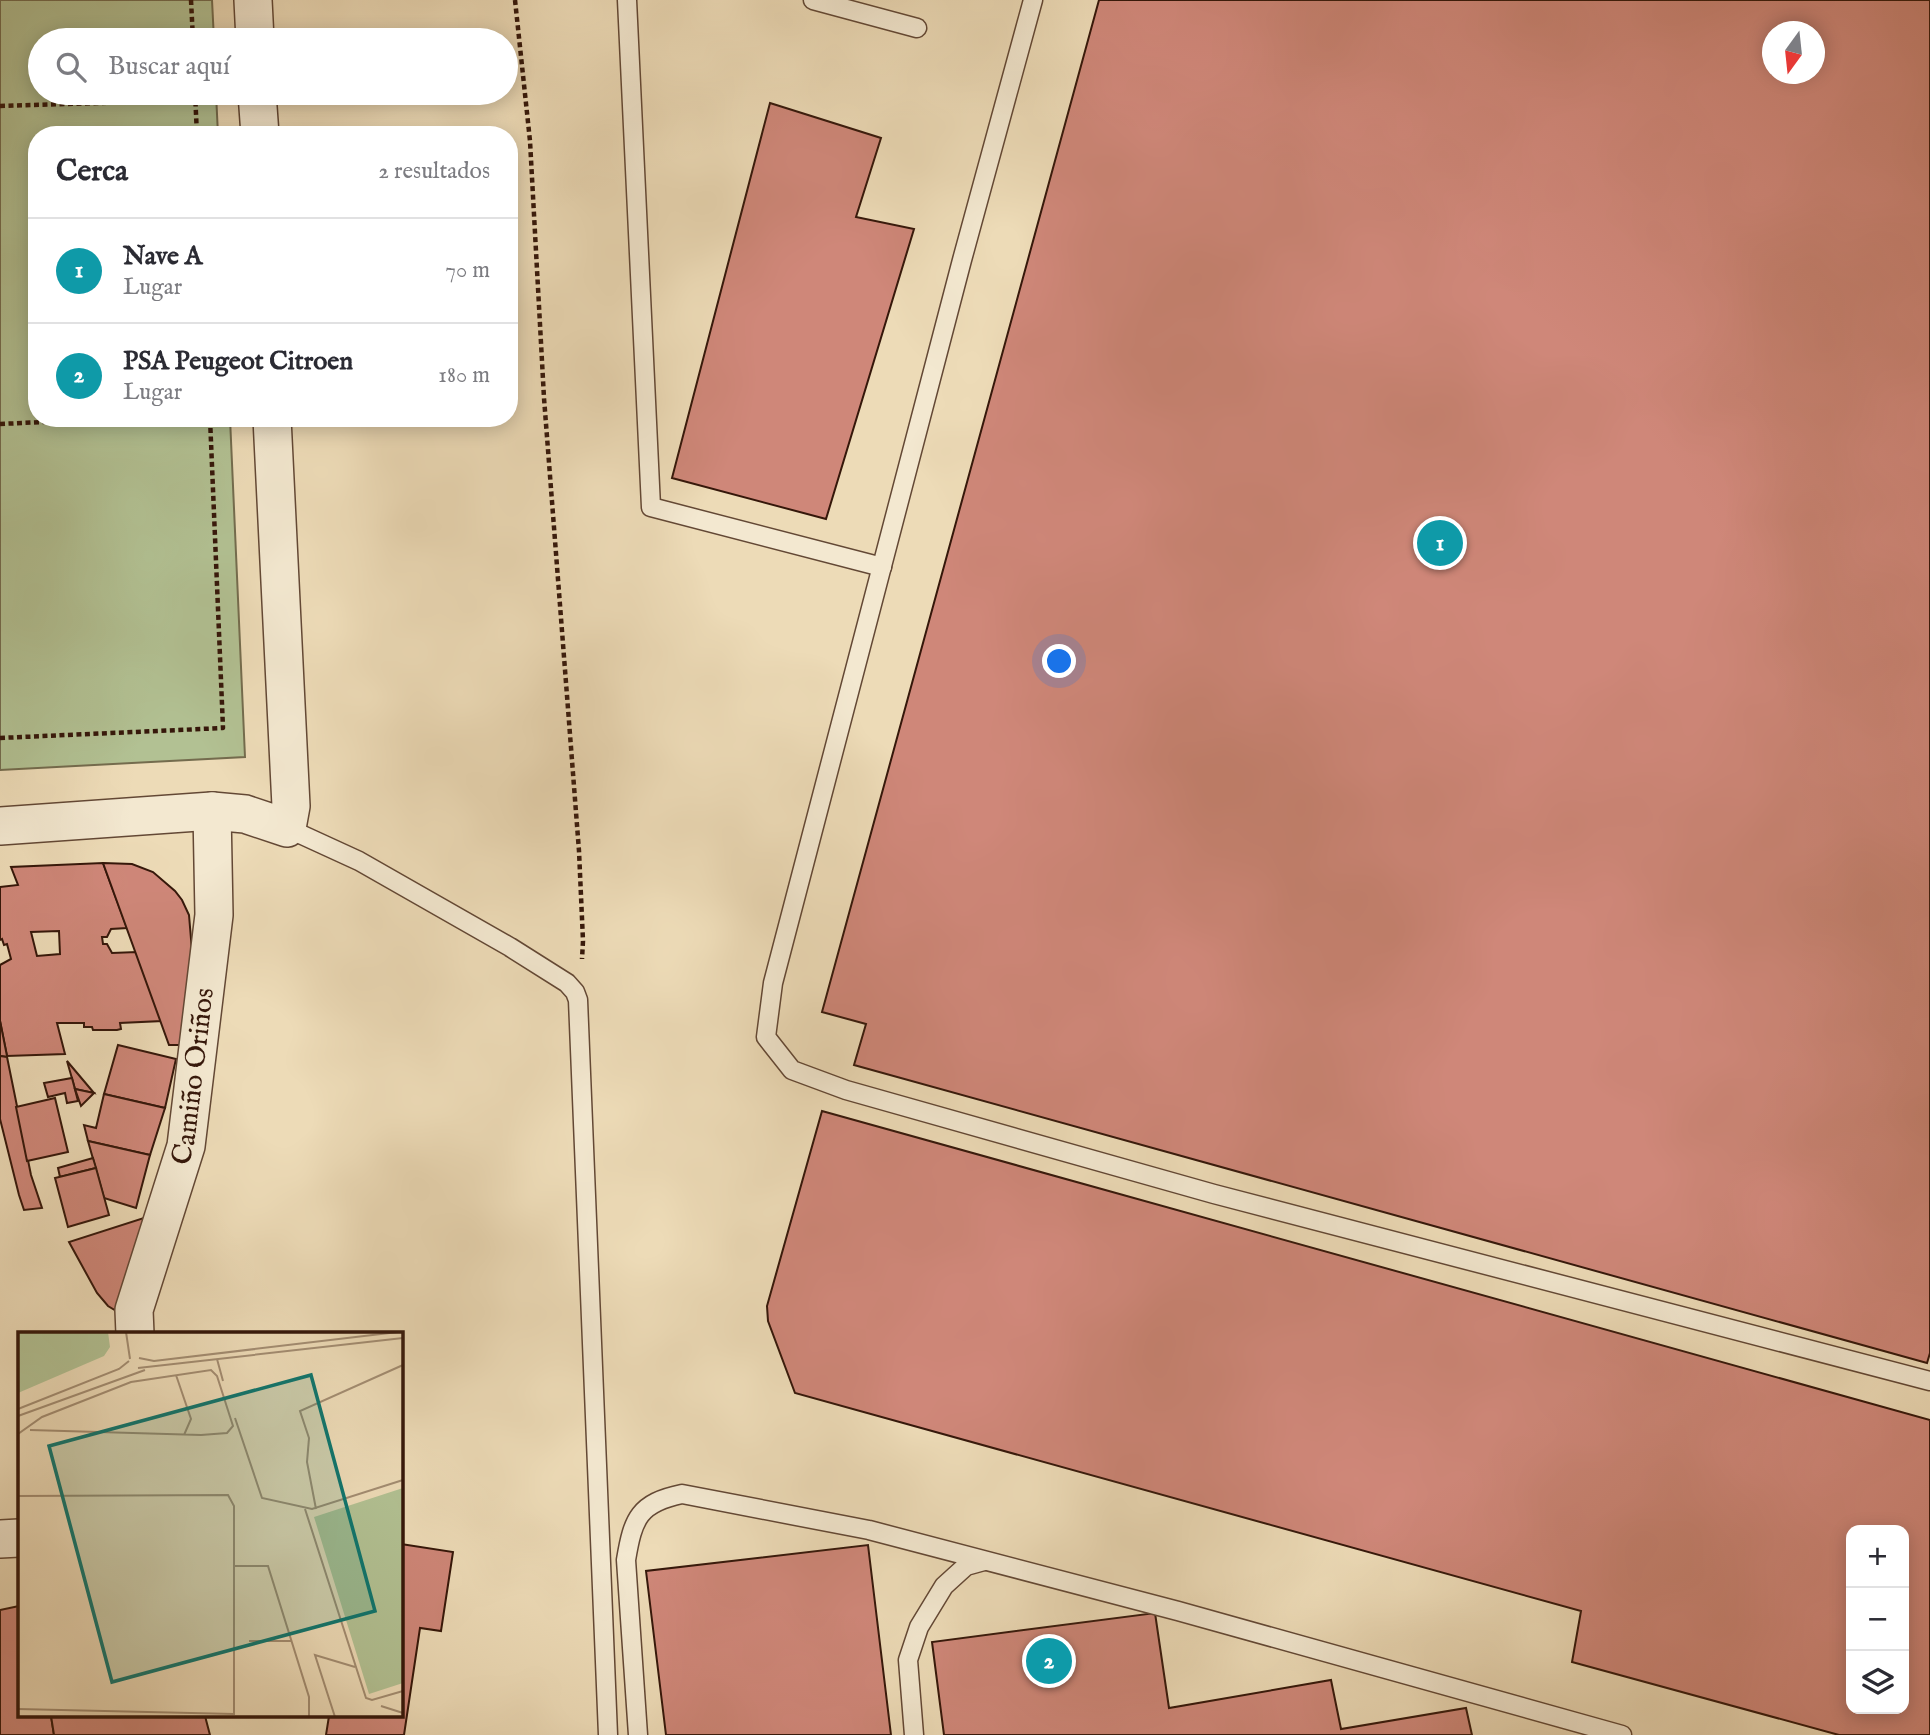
<!DOCTYPE html>
<html lang="es">
<meta charset="utf-8">
<style>
:root{--surface:#fff;--page:#f2f2f3;--text:#2b2b33;--muted:#7c7c81;--line:#e1e1e2;--accent:#8f2418}
body{margin:0;font-family:"IM FELL English",serif;background:var(--page);color:var(--text)}
.controls{position:absolute;right:21px;bottom:21px;display:grid;overflow:hidden;border-radius:14px;box-shadow:0 4px 18px #0003}
.controls button{width:63px;height:63px;display:grid;place-items:center;padding:0;border:0;border-bottom:2px solid var(--line);background:var(--surface);color:var(--text);font:35px sans-serif}
.compass{position:absolute;left:1762px;top:21px;width:63px;height:63px;border-radius:50%;background:var(--surface);box-shadow:0 4px 18px #0003;rotate:195deg}
.you{position:absolute;left:1060px;top:662px;width:24px;height:24px;margin:-18px;border:5px solid #fff;border-radius:50%;background:#1a73e8;box-shadow:0 0 0 10px #1a73e833}
.badge{display:grid;place-items:center;width:46px;height:46px;border-radius:50%;background:var(--accent);color:#fff;font-size:23px;font-weight:700}
.pin{position:absolute;translate:-50% -50%;border:4px solid #fff;box-shadow:0 2px 7px #0006}
.list{margin:0;padding:0;list-style:none}
h2{display:flex;justify-content:space-between;align-items:center;height:91px;margin:0;padding:0 28px;font-size:30px}
h2 small{font-size:23px;font-weight:400;color:var(--muted)}
.list li{display:grid;grid-template-columns:46px 1fr auto;gap:21px;align-items:center;box-sizing:border-box;height:105px;padding:0 28px;border-top:2px solid var(--line)}
.list b{display:block;font-size:26px;white-space:nowrap}
.list p{margin:0;font-size:23px;white-space:nowrap;color:var(--muted)}
.list em{font-size:23px;font-style:normal;color:var(--muted)}
.icon{flex:none;width:38px;height:38px;fill:none;stroke:currentColor;stroke-width:2;stroke-linecap:round;stroke-linejoin:round}
.map{position:relative;flex:none;width:1930px;height:1735px;overflow:hidden}
.search{position:absolute;background:var(--surface);box-shadow:0 4px 18px #0003;left:28px;top:28px;width:490px;height:77px;display:flex;align-items:center;gap:18px;box-sizing:border-box;padding:0 24px;border-radius:38px;color:var(--muted);font-size:26px}
.panel{position:absolute;background:var(--surface);box-shadow:0 4px 18px #0003;left:28px;top:126px;width:490px;height:301px;border-radius:28px}
.map>svg:first-child{display:block}
.green{fill:#b2c193;stroke:#746c4e;stroke-width:2}
.building{fill:#cf8779;stroke:#35170a;stroke-width:2;fill-rule:evenodd}
.lines{fill:none;stroke-linecap:round;stroke-linejoin:round}
.service-casing{stroke:#634835;stroke-width:21}
.minor-casing{stroke:#634835;stroke-width:40}
.path{stroke:#35170a;stroke-width:4.5;stroke-dasharray:5 3.5;stroke-linecap:butt}
.service{stroke:#f3e8d0;stroke-width:18}
.minor{stroke:#f3e8d0;stroke-width:37}
.labels{text-anchor:middle;dominant-baseline:central;stroke-width:5;stroke-linejoin:round;paint-order:stroke}
.street-label{font-size:28px;fill:#35170a;stroke:#f3e8d0}
.inset-road{fill:none;stroke:#a38d72;stroke-width:2}
.view{fill:#0f766e;fill-opacity:0.15;stroke:#0f766e;stroke-width:3.5}
.inset-edge{fill:none;stroke:#35170a;stroke-width:3.5}
</style>
<div class="map">
<svg width="1930" height="1735" viewBox="0 0 1930 1735">
<rect width="100%" height="100%" fill="#eddbb7"/>
<filter id="stains"><feTurbulence type="fractalNoise" baseFrequency=".00286" numOctaves="4"/><feColorMatrix values="0 0 0 0 .2 0 0 0 0 .09 0 0 0 0 .02 0 0 0 .5 -.17"/></filter>
<radialGradient id="worn" r=".72"><stop offset=".6" stop-color="#630" stop-opacity="0"/><stop offset="1" stop-color="#630" stop-opacity=".3"/></radialGradient>
<path class="green" d="M 0,0 L 212,0 L 214,40 L 40,40 L 40,93 L 216,93 L 218,135 L 37,135 L 37,418 L 230,418 L 245,757 L 0,770 Z"/>
<g class="building">
<path d="M 1099,0 L 1930,0 L 1930,1353 L 1927,1363 L 854,1065 L 866,1024 L 822,1012 ZM 1772,32 L 1814,32 L 1814,74 L 1772,74 Z"/>
<path d="M 770,103 L 881,138 L 856,217 L 914,229 L 826,519 L 672,478 Z"/>
<path d="M 103,863 L 127,928 L 111,929 L 107,937 L 102,937 L 103,944 L 107,944 L 112,953 L 137,952 L 162,1021 L 120,1023 L 121,1029 L 117,1030 L 93,1030 L 92,1027 L 84,1027 L 84,1023 L 57,1023 L 65,1054 L 7,1056 L 0,1021 L 0,965 L 11,959 L 7,944 L 4,945 L 2,939 L 0,940 L 0,887 L 18,885 L 11,867 ZM 59,931 L 60,954 L 37,956 L 31,932 Z"/>
<path d="M 103,863 L 132,864 L 153,872 L 175,891 L 182,900 L 189,915 L 192,951 L 180,1045 L 169,1045 Z"/>
<path d="M 0,1021 L 7,1056 L 7,1057 L 0,1056 Z"/>
<path d="M 118,1045 L 176,1059 L 165,1108 L 104,1094 Z"/>
<path d="M 0,1056 L 7,1057 L 31,1175 L 42,1208 L 24,1210 L 19,1195 L 0,1119 Z"/>
<path d="M 67,1061 L 94,1093 L 75,1089 Z"/>
<path d="M 72,1078 L 78,1101 L 67,1103 L 65,1093 L 48,1097 L 44,1083 Z"/>
<path d="M 75,1089 L 94,1093 L 81,1106 Z"/>
<path d="M 104,1094 L 165,1108 L 150,1155 L 88,1141 L 84,1125 L 96,1128 Z"/>
<path d="M 55,1098 L 68,1152 L 27,1161 L 16,1107 Z"/>
<path d="M 822,1111 L 1930,1420 L 1930,1735 L 1839,1735 L 1572,1662 L 1581,1611 L 795,1393 L 768,1321 L 767,1306 ZM 1851,1530 L 1904,1530 L 1904,1709 L 1851,1709 Z"/>
<path d="M 88,1141 L 150,1155 L 136,1208 L 104,1198 Z"/>
<path d="M 93,1158 L 96,1168 L 60,1177 L 58,1168 Z"/>
<path d="M 96,1168 L 109,1215 L 68,1227 L 55,1178 Z"/>
<path d="M 150,1216 L 118,1312 L 108,1306 L 97,1293 L 69,1242 Z"/>
<path d="M 401,1544 L 453,1552 L 441,1631 L 420,1628 L 404,1735 L 326,1735 L 329,1716 L 401,1716 Z"/>
<path d="M 868,1545 L 891,1735 L 666,1735 L 646,1571 Z"/>
<path d="M 19,1606 L 19,1716 L 51,1716 L 54,1735 L 0,1735 L 0,1610 Z"/>
<path d="M 1155,1613 L 1169,1708 L 1331,1680 L 1341,1729 L 1466,1708 L 1472,1735 L 944,1735 L 932,1642 Z"/>
<path d="M 51,1716 L 205,1716 L 210,1735 L 54,1735 Z"/>
</g>
<g class="lines">
<defs>
<g id="service">
<path d="M 627,0 L 651,507 L 882,567"/>
<path d="M 813,0 L 917,28"/>
<path d="M 1033,0 L 962,260 L 773,983 L 766,1037 L 792,1070 L 846,1090 L 1214,1194 L 1930,1381"/>
<path d="M 287,828 L 359,861 L 510,947 L 567,983 L 575,992 L 578,1000 L 608,1735"/>
<path d="M 638,1735 L 626,1560 C 633,1518 639,1503 682,1494 L 869,1530 L 1178,1611 L 1622,1735"/>
<path d="M 914,1735 L 908,1660 L 919,1627 L 944,1586 L 966,1566 L 984,1561"/>
</g>
<g id="minor">
<path d="M 253,0 L 255,40"/>
<path d="M 257,93 L 260,135"/>
<path d="M 0,826 L 212,811 L 245,814 L 287,828 L 291,806 L 290,786 L 272,418"/>
<path id="s1" d="M 135,1334 L 134,1310 L 186,1146 L 214,915 L 212,811"/>
<path d="M 0,1539 L 19,1538"/>
</g>
</defs>
<use href="#service" class="service-casing"/>
<use href="#minor" class="minor-casing"/>
<g class="path">
<path d="M 191,0 L 193,40"/>
<path d="M 515,0 L 530,141 L 544,398 L 579,851 L 583,941 L 582,959"/>
<path d="M 195,93 L 197,135"/>
<path d="M 0,106 L 196,100"/>
<path d="M 0,424 L 130,418"/>
<path d="M 0,738 L 223,728 L 210,418"/>
</g>
<use href="#service" class="service"/>
<use href="#minor" class="minor"/>
</g>
<g class="labels">
<g class="street-label">
<text stroke="none"><textPath href="#s1" startOffset="266">Camiño Oriños</textPath></text>
</g>
</g>
<g transform="translate(18 1332)">
<rect width="385" height="385" fill="#eddbb7"/>
<path d="M 0,0 L 90,0 L 92,15 L 86,24 L 0,61 ZM 385,156 L 385,351 L 351,362 L 296,185 Z" fill="#b2c193"/>
<path class="inset-road" d="M 108,0 L 112,27M 121,26 L 136,29 L 380,0M 199,27 L 205,49M 120,36 L 385,6M 158,43 L 173,87 L 166,103M 0,77 L 101,37 L 111,29M 0,84 L 127,38M 217,86 L 244,166 L 294,177 L 385,148M 0,102 L 24,85 L 113,50 L 193,38 L 199,44 L 215,94 L 209,101 L 183,103 L 12,98M 0,164 L 210,163 L 216,174 L 216,382 L 0,377M 287,177 L 348,366 L 354,368 L 385,359M 298,177 L 289,130 L 291,106 L 282,79 L 385,33M 216,234 L 250,234 L 291,365 L 291,385M 231,309 L 273,309M 363,374 L 385,381M 317,385 L 297,323 L 337,335"/>
<path class="view" d="M 293,43 L 357,279 L 94,350 L 31,114 Z"/>
<rect width="385" height="385" class="inset-edge"/>
</g>
<rect width="100%" height="100%" filter="url(#stains)"/>
<rect width="100%" height="100%" fill="url(#worn)"/>
</svg>
<div class="controls">
<button>+</button>
<button>−</button>
<button><svg class="icon" aria-label="layers" viewBox="0 0 24 24"><path d="M12 4l9 5-9 5-9-5zM3 14l9 5 9-5"/></svg></button>
</div>
<svg class="compass" viewBox="-18 -18 36 36"><path d="M0-13l5 13h-10z" fill="#e53935"/><path d="M0 13l5-13h-10z" fill="#7c7c81"/></svg>
<div class="you"></div>
<div class="pin badge" style="left:1440px;top:543px;background:#0f9aa8">1</div>
<div class="pin badge" style="left:1049px;top:1661px;background:#0f9aa8">2</div>
<div class="search"><svg class="icon" aria-label="search" viewBox="0 0 24 24"><circle cx="10" cy="10" r="6"/><path d="M15 15l6 6"/></svg>Buscar aquí</div>
<section class="panel">
<h2>Cerca<small>2 resultados</small></h2>
<ul class="list">
<li><span class="badge" style="background:#0f9aa8">1</span><div><b>Nave A</b><p>Lugar</p></div><em>70 m</em></li>
<li><span class="badge" style="background:#0f9aa8">2</span><div><b>PSA Peugeot Citroen</b><p>Lugar</p></div><em>180 m</em></li>
</ul>
</section>
</div>
